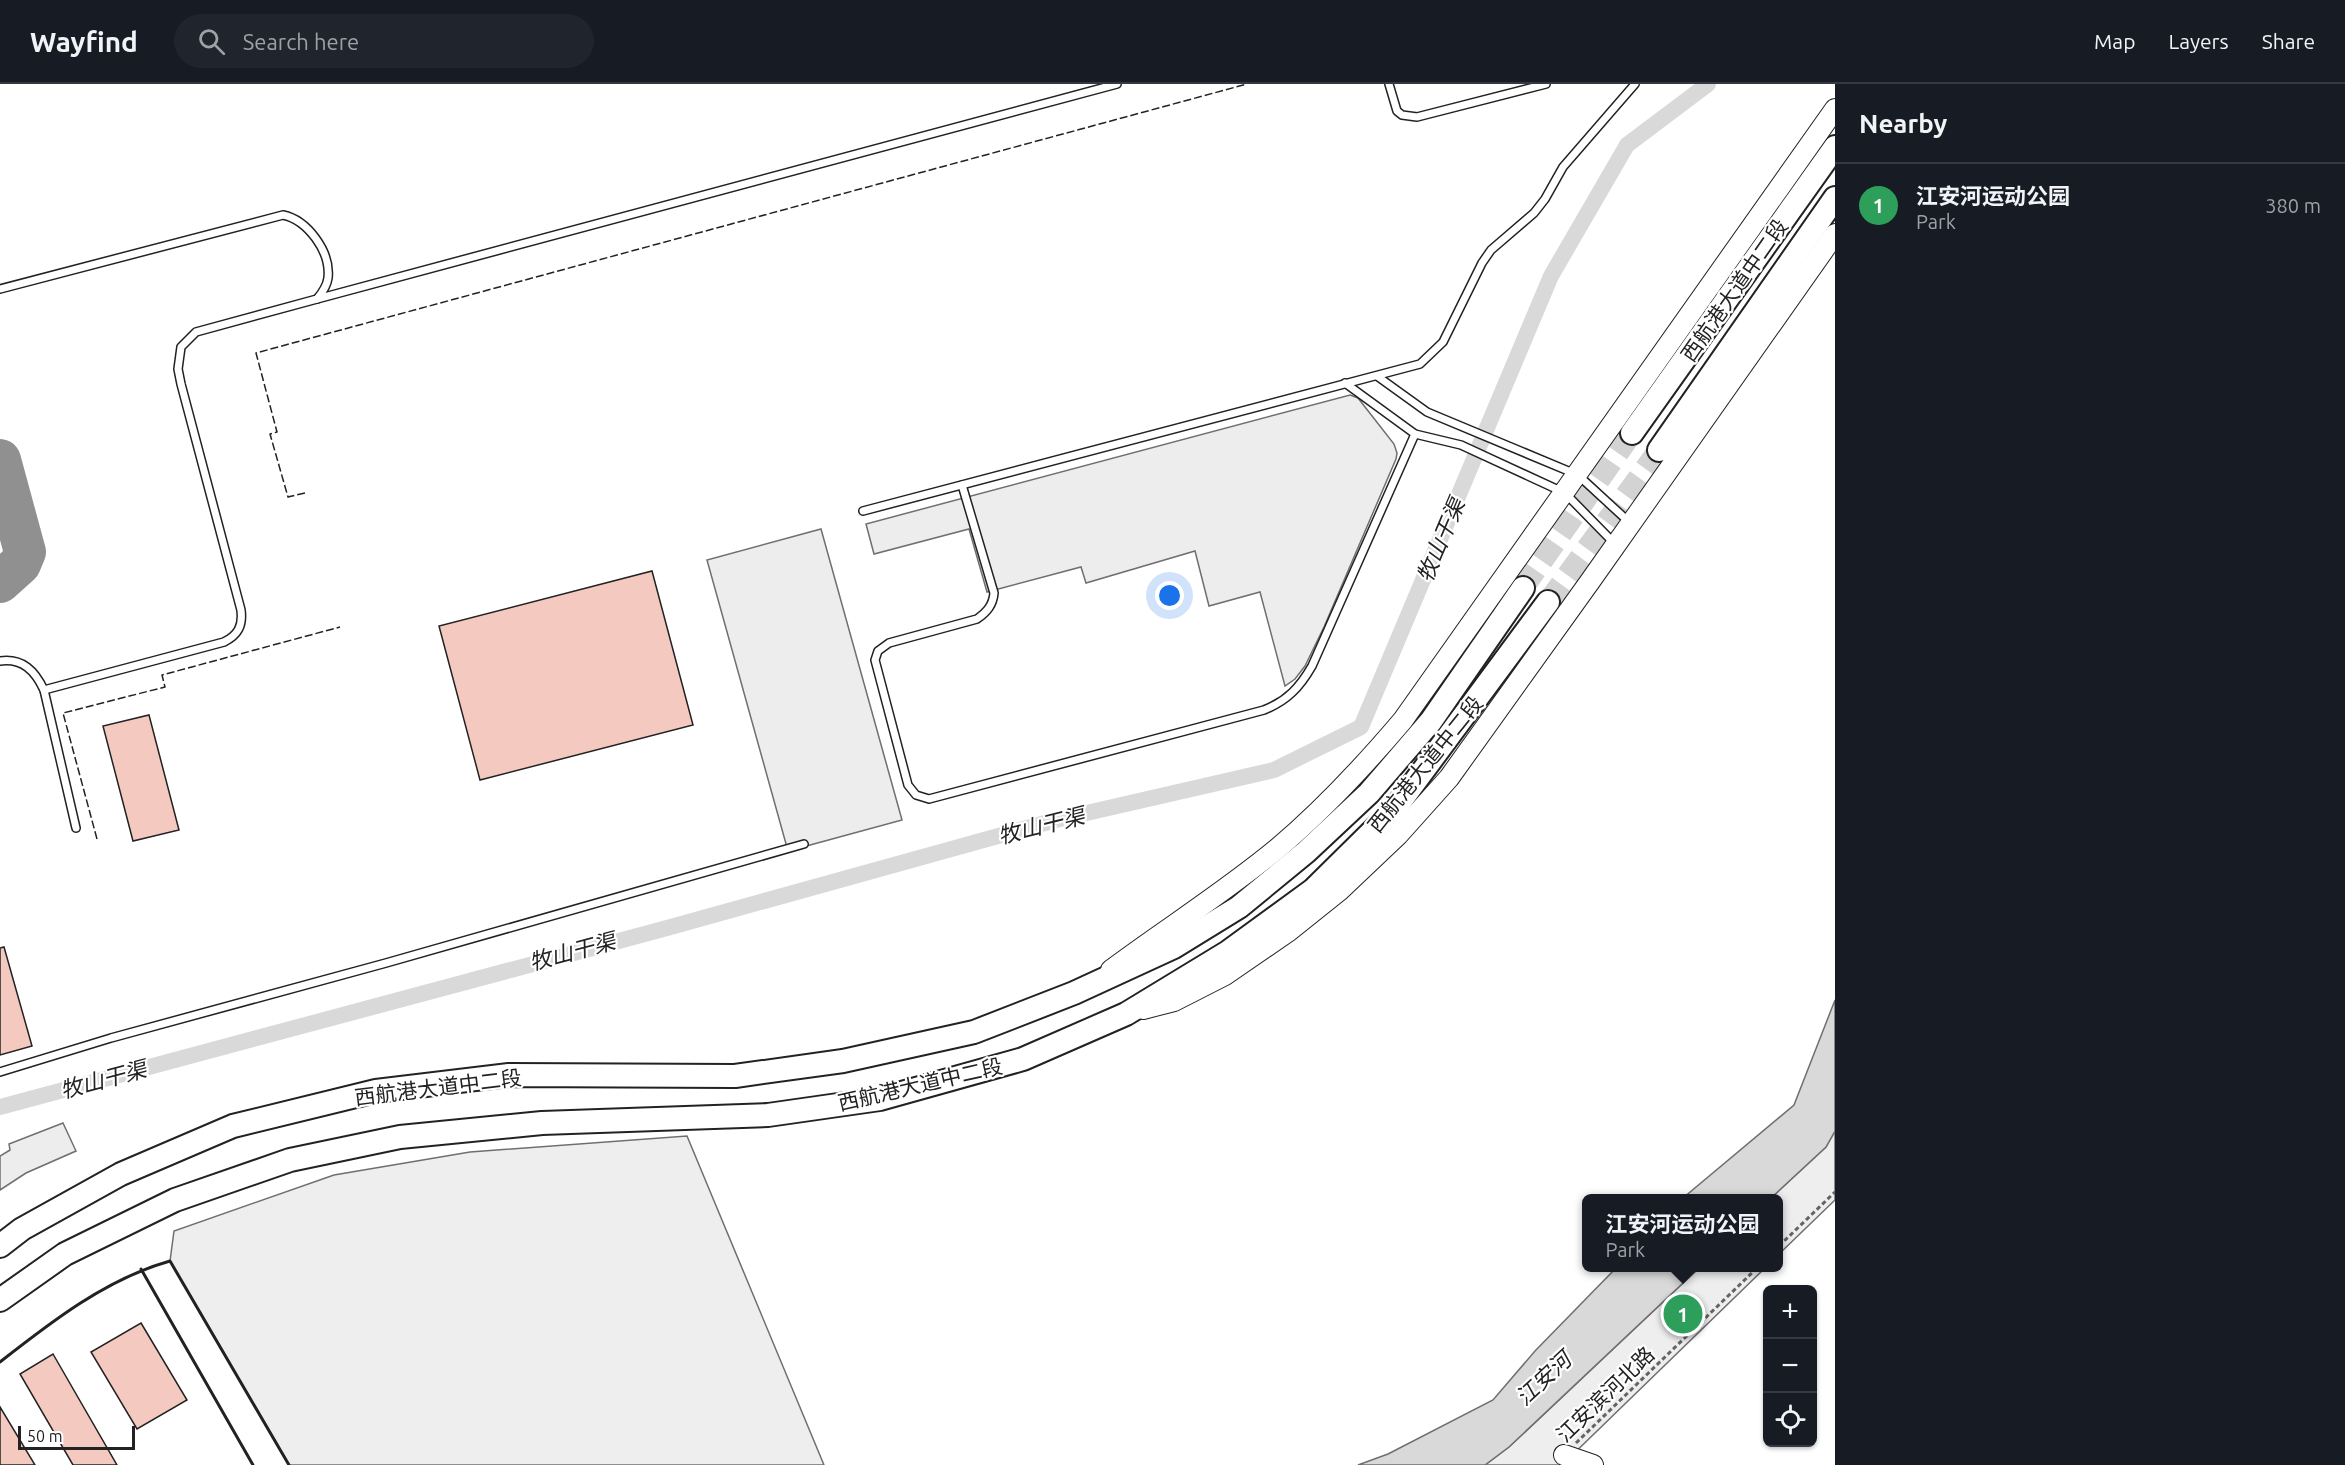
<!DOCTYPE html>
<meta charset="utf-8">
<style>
:root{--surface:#171b24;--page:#20242c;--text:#f1f3f6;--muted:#9ea1a6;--line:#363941;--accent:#c62828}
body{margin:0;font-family:Ubuntu,"Noto Sans SC",sans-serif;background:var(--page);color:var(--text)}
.controls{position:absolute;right:18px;bottom:18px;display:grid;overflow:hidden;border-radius:9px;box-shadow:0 2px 4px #0004}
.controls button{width:54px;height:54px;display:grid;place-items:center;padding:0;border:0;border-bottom:2px solid var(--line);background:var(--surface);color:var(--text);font:30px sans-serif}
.scale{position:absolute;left:18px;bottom:15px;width:117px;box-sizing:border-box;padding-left:6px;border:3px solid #222;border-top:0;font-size:16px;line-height:21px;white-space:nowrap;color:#222;-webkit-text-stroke:4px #fff;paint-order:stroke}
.you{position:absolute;left:1170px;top:512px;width:21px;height:21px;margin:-15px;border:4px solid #fff;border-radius:50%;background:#1a73e8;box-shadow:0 0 0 9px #1a73e833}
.badge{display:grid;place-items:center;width:39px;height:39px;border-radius:50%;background:var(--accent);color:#fff;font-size:20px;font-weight:700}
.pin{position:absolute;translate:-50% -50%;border:3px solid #fff;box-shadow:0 2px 6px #0006}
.popup{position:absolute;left:1582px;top:1110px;width:201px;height:78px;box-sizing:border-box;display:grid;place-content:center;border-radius:9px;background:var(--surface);filter:drop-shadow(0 2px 4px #0005);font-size:20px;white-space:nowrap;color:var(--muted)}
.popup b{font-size:22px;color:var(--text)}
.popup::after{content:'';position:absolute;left:50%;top:100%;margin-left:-12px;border:12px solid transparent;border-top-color:var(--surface)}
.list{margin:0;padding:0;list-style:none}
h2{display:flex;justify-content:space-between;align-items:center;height:78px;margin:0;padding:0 24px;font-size:26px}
h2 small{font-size:20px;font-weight:400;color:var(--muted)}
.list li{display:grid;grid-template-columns:39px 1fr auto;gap:18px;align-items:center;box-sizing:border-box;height:84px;padding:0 24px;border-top:2px solid var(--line)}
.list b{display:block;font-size:22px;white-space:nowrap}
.list p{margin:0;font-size:20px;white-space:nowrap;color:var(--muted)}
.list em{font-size:20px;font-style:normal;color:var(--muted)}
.icon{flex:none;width:33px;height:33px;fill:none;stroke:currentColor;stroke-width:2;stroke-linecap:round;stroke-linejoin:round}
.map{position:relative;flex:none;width:1835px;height:1381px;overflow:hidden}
header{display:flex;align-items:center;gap:36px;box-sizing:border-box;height:84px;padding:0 30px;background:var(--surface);border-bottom:2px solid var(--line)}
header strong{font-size:28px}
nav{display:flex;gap:33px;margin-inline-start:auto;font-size:21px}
.search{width:420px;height:54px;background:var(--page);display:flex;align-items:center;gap:15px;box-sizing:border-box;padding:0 21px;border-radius:33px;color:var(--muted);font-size:22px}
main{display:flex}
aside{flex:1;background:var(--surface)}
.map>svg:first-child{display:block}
.green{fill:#eee;stroke:#6f6f6f;stroke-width:1.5}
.parking{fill:#ededed;stroke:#6f6f6f;stroke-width:1.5}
.water{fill:#d9d9d9;stroke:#6f6f6f;stroke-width:1.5}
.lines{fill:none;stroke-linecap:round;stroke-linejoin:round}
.canal{stroke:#d9d9d9;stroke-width:16}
.taxiway{stroke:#909090;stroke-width:42}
.building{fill:#f3c9c0;stroke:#222;stroke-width:1.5}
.primary-tunnel{stroke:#d3d3d3;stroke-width:22;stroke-dasharray:22 11;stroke-linecap:butt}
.lane-casing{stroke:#222;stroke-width:10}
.secondary-casing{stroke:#222;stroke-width:22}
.primary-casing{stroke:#222;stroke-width:26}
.path{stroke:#646464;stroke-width:3;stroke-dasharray:4.5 3;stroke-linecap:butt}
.lane{stroke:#fff;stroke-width:7}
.secondary{stroke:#fff;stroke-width:20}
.primary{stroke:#fff;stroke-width:22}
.fence{stroke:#222;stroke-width:1.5;stroke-dasharray:8 3;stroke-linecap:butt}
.wall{stroke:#222;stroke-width:3}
.labels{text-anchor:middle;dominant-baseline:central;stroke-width:4.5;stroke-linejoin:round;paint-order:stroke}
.street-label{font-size:21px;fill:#222;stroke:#fff}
.water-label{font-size:22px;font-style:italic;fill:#222;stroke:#fff}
</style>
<header>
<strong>Wayfind</strong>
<div class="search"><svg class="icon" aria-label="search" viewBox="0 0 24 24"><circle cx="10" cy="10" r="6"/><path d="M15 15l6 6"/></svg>Search here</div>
<nav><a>Map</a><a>Layers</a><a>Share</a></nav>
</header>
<main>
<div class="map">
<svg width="1835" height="1381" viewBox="0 0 1835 1381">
<rect width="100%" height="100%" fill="#fff"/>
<g class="green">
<path d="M 1835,1047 L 1835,1116 L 1779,1170 L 1779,1114 L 1771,1114 L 1826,1063 Z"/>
<path d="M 687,1052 L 824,1381 L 289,1381 L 170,1177 L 174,1147 L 334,1091 L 470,1068 Z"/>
<path d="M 1699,1184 L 1765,1184 L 1562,1381 L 1485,1381 L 1509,1363 Z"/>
</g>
<g class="parking">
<path d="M 1350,311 L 1358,314 L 1394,360 L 1397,369 L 1396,375 L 1324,543 L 1305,582 L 1295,595 L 1285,602 L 1260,508 L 1209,522 L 1195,467 L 1086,499 L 1081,483 L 987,508 L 969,445 L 874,470 L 866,440 Z"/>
<path d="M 821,445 L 902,736 L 788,767 L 707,476 Z"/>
<path d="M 63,1039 L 76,1067 L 26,1089 L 0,1106 L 0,1072 L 10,1066 L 9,1060 Z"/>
</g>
<g class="water">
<path d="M 1835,916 L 1835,1047 L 1826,1063 L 1771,1114 L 1683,1114 L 1794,1021 Z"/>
<path d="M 1616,1184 L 1699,1184 L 1509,1363 L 1485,1381 L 1358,1381 L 1388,1370 L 1493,1316 L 1535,1267 Z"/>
</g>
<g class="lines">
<path class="canal" d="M 0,1023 L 667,844 L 1056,736 L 1274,686 L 1361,643 L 1551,192 L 1627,61 L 1708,0"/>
<path class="taxiway" d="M 0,376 L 25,468 L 20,480 L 0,498"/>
</g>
<g class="building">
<path d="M 652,487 L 693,641 L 480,696 L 439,542 Z"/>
<path d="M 149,631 L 179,746 L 133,757 L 103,642 Z"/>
<path d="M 4,863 L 32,962 L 0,971 L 0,864 Z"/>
<path d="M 141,1239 L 187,1316 L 137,1345 L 91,1268 Z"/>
<path d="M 53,1270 L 117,1381 L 73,1381 L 20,1290 Z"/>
<path d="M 0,1323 L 35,1381 L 0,1381 Z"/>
</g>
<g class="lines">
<g class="primary-tunnel">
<path d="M 1523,504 L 1632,349"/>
<path d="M 1548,518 L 1659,366"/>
</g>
<defs>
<g id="lane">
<path d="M 1389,0 L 1397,27 L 1402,31 L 1417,33 L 1546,0"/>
<path d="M 0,205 L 283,131 C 307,136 331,167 328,194 C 327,202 322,209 317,215 L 196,248 L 181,263 L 178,285 L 181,300 L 241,526 C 243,542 238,551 224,558 L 44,606"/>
<path d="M 317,215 L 1117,0"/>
<path d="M 1377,292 L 1427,328 L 1578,391 L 1629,438"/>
<path d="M 1345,299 L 1415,350 L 1461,361 L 1565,409 L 1614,459"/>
<path d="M 962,401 L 994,509 C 993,521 987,528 977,535 L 889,559 L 878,567 L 875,576 L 908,701 L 916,711 L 929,715 L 1264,626 C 1287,617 1300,603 1312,582 L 1415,350"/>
<path d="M 863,427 L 1420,280 L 1443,258 L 1482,179 L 1491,166 L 1534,129 L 1545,115 L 1563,83 L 1635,0"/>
<path d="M 0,577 C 23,574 35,587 44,606 L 76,744"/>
<path d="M 0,988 L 111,954 L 386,879 L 804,760"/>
</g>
<g id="secondary">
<path d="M 1111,886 C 1166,845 1225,808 1278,764 C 1324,725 1364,682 1403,636 L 1835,25"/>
<path d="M 1143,925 L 1174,917 L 1225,891 L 1289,847 L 1339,807 L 1398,751 L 1449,694 L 1591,496 L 1835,150"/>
<path d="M 1564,1371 L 1593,1381"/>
</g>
<g id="primary">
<path d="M 1632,349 L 1835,63"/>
<path d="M 1659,366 L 1835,114"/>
<path d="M 0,1162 L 22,1145 L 121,1090 L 233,1042 L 376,1007 L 509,991 L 735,992 L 843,977 L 974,948 L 1074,909 L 1174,863 L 1239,823 L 1306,768 L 1369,709 L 1431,637 L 1523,504"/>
<path d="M 0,1216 L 65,1170 L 175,1116 L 290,1076 L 400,1053 L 542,1039 L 768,1031 L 880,1015 L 1023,975 L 1126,930 L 1228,868 L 1313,806 L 1394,726 L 1548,518"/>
</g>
</defs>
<use href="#lane" class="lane-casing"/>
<use href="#secondary" class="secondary-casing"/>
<use href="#primary" class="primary-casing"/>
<g class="path">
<path d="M 1779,1162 L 1835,1108"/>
<path d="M 1576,1359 L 1757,1184"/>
</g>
<use href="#lane" class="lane"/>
<use href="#secondary" class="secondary"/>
<use href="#primary" class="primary"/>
<g class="fence">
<path d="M 305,409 L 288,413 L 270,350 L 277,348 L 256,269 L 1247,0"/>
<path d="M 97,755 L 63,629 L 165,603 L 162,591 L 340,543"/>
</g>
<g class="wall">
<path d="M 141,1185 L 253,1381"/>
<path d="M 0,1278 C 51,1238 106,1195 170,1177 L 289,1381"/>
</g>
</g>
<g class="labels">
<g class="street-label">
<text transform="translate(1734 206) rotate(-55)">西航港大道中二段</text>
<text transform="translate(1425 680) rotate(-51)">西航港大道中二段</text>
<text transform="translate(920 1000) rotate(-13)">西航港大道中二段</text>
<text transform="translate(438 1003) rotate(-7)">西航港大道中二段</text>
<text transform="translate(1605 1310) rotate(-44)">江安滨河北路</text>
</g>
<g class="water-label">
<text transform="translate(1440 456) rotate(-67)">牧山干渠</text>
<text transform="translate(1041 741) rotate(-14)">牧山干渠</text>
<text transform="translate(572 867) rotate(-15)">牧山干渠</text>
<text transform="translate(103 995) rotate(-15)">牧山干渠</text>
<text transform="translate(1543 1294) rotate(-43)">江安河</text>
</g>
</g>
</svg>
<div class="controls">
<button>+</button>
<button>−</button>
<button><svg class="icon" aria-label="locate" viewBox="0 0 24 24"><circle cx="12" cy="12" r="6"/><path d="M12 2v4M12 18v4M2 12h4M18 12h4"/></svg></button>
</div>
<div class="scale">50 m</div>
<div class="you"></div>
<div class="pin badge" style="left:1683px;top:1230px;background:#2e9e5b">1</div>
<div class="popup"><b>江安河运动公园</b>Park</div>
</div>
<aside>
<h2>Nearby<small></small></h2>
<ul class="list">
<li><span class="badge" style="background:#2e9e5b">1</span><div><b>江安河运动公园</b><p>Park</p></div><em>380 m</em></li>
</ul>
</aside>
</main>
